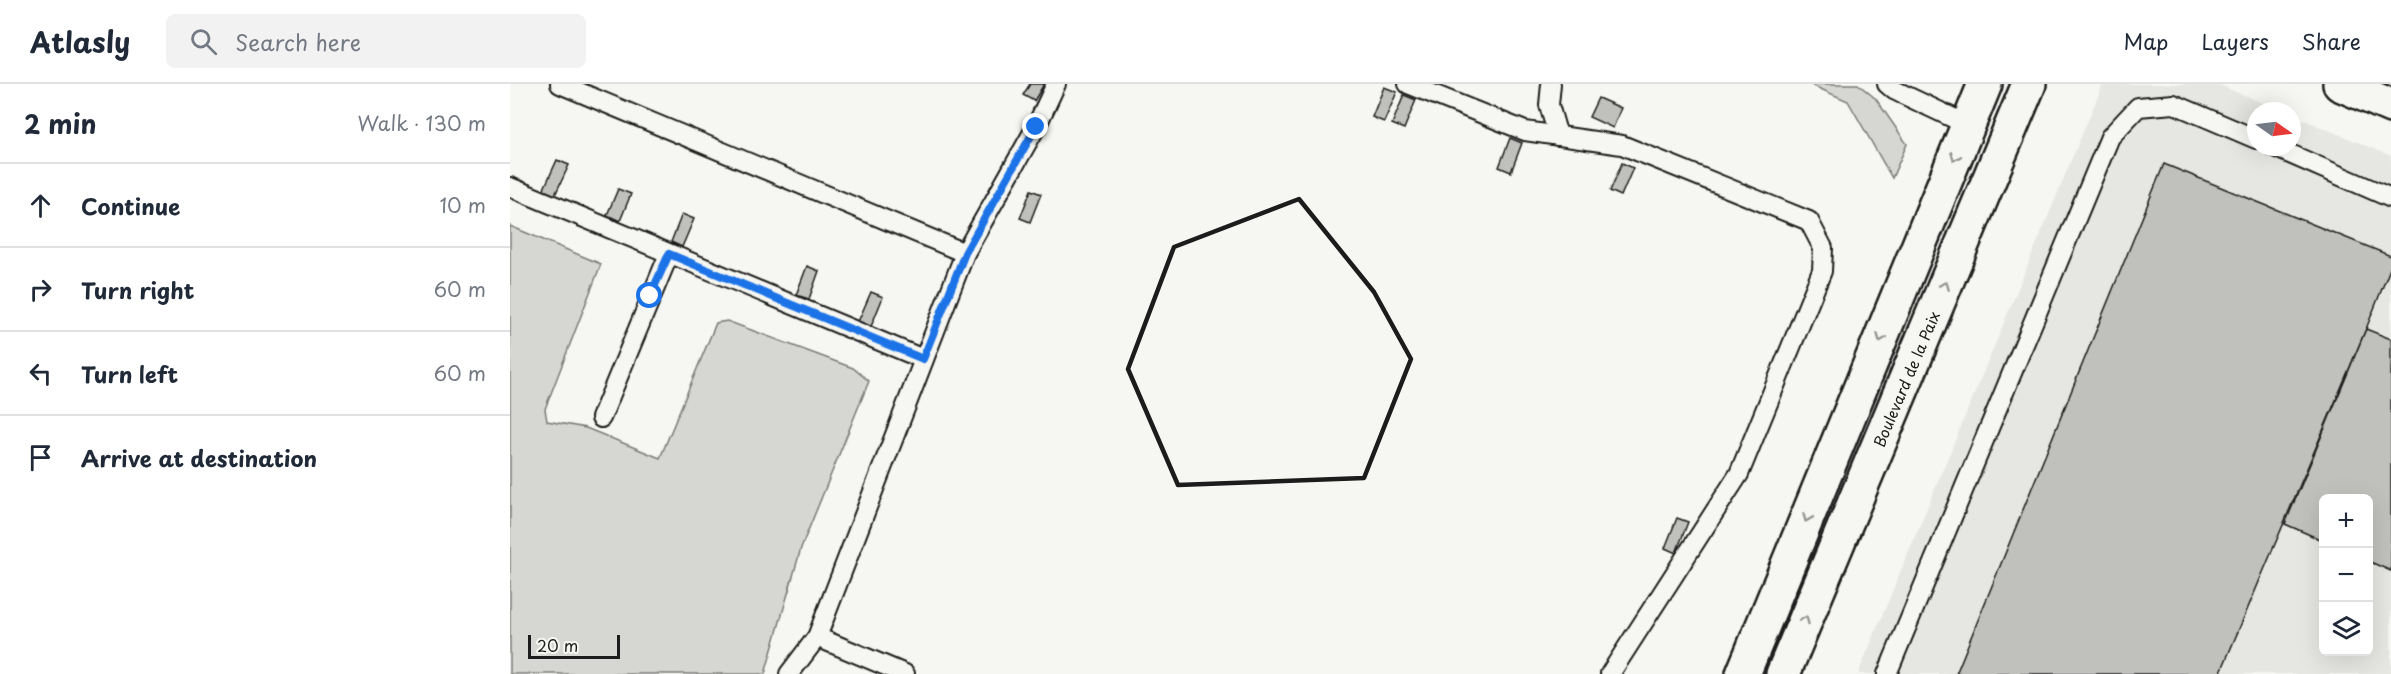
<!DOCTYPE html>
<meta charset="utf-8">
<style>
:root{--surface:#fff;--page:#f2f2f3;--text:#1f2937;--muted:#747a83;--line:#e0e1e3}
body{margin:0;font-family:"Playpen Sans",sans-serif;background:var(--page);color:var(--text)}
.controls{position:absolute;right:18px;bottom:18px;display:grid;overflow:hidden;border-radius:9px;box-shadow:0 6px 24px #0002}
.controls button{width:54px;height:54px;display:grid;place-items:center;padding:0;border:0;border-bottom:2px solid var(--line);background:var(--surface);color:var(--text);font:30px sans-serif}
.compass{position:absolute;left:1737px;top:18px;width:54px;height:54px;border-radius:50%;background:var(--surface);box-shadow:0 6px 24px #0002;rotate:104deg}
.scale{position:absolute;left:18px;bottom:15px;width:92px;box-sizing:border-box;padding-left:6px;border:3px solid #1c1c1c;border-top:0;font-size:16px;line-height:21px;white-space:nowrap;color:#1c1c1c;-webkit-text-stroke:4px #f6f6f2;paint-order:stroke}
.stop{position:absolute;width:18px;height:18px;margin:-14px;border:4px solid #1a73e8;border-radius:50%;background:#fff}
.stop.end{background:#1a73e8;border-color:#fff;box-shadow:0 2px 6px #0008}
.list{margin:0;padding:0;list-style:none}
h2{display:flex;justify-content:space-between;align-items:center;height:78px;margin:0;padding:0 24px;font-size:26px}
h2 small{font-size:20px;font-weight:400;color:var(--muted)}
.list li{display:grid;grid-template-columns:39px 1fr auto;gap:18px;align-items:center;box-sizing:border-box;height:84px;padding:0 24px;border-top:2px solid var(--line)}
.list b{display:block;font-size:22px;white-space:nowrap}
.list em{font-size:20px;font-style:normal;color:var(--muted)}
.icon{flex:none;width:33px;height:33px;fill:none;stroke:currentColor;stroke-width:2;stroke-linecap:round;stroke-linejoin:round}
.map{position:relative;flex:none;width:1881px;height:590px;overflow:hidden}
header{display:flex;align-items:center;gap:36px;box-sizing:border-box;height:84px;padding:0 30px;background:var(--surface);border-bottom:2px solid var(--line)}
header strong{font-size:28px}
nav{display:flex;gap:33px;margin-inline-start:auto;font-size:21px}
.search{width:420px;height:54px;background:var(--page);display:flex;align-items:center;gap:15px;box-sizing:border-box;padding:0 21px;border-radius:9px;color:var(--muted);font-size:22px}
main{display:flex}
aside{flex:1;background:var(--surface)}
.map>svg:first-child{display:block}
.built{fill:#e6e6e2;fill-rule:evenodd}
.green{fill:#d6d6d2;stroke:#797977;stroke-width:1.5}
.building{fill:#c0c0bd;stroke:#1c1c1c;stroke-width:1.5}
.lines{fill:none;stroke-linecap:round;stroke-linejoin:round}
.service-casing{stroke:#1c1c1c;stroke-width:22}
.minor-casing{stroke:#1c1c1c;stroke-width:38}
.secondary-casing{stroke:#1c1c1c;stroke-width:38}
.service{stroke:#f6f6f2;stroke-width:18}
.minor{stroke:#f6f6f2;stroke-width:33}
.secondary{stroke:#f6f6f2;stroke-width:33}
.oneway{stroke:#949492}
.route{stroke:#1a73e8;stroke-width:8}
.marked{fill:none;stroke:#1c1c1c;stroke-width:4.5;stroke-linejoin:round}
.labels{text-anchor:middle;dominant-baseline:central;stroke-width:4.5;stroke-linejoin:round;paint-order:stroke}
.street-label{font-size:15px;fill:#1c1c1c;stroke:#f6f6f2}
</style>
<header>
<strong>Atlasly</strong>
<div class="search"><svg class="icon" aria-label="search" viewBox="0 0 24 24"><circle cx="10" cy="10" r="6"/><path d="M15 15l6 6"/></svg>Search here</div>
<nav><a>Map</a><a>Layers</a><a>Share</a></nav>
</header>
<main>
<aside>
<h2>2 min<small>Walk · 130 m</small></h2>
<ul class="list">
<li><svg class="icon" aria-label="ahead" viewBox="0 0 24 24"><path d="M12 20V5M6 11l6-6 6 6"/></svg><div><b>Continue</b></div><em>10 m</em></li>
<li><svg class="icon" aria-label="right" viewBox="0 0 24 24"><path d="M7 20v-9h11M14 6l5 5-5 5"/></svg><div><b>Turn right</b></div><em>60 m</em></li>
<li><svg class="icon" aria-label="left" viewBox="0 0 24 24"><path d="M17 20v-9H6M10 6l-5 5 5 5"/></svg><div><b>Turn left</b></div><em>60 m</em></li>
<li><svg class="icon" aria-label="arrive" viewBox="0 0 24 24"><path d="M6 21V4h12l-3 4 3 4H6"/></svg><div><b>Arrive at destination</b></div></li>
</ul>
</aside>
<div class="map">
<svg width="1881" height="590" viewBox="0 0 1881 590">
<rect width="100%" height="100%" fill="#f6f6f2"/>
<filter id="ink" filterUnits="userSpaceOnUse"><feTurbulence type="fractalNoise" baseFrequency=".0167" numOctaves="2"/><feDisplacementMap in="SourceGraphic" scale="12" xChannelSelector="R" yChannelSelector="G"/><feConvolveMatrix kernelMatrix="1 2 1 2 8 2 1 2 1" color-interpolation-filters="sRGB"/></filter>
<g filter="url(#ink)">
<path class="built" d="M 1593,0 L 1707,0 L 1772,27 L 1746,27 L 1746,63 L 1782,63 L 1782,31 L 1881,72 L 1881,590 L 1348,590 ZM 1814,414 L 1858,414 L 1858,568 L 1814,568 Z"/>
<g class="green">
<path d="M 1299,0 L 1348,0 L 1366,15 L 1397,60 L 1382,94 L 1338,17 Z"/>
<path d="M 0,142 L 91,180 L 35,325 L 37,337 L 76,344 L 150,374 L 206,239 L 217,237 L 343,284 L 359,297 L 291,464 L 255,590 L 0,590 Z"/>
</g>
<g class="building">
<path d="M 520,0 L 534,0 L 524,17 L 513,11 Z"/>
<path d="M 874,3 L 887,8 L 874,38 L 862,33 Z"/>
<path d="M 894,11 L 906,16 L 894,45 L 882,40 Z"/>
<path d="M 1088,14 L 1111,24 L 1103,44 L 1079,33 Z"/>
<path d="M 1000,54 L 1012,59 L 1001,88 L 989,83 Z"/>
<path d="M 47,76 L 59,81 L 44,113 L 32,109 Z"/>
<path d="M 1112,79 L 1123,84 L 1111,112 L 1100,107 Z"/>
<path d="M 1654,80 L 1881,172 L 1881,182 L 1856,245 L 1710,590 L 1446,590 Z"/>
<path d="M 108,105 L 121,110 L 110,137 L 97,131 Z"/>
<path d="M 521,106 L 531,110 L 520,138 L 510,134 Z"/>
<path d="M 172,130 L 184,135 L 172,163 L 161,158 Z"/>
<path d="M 297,182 L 309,187 L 299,215 L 286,211 Z"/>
<path d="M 361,208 L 373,213 L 360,245 L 347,240 Z"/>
<path d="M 1856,245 L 1881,255 L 1881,487 L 1858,477 L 1858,414 L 1814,414 L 1814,457 L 1775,440 Z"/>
<path d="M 1167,434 L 1178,438 L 1166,469 L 1155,464 Z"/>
</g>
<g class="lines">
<defs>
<g id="service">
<path d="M 50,0 L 455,169"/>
<path d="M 898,0 L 1015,47 L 1112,61 L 1299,137 L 1313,164 L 1312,187 L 1229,390 L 1100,590"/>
<path d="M 1041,0 L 1039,21 L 1048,52"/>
<path d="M 1377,0 L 1384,6 L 1458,41"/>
<path d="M 1764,63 L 1881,114"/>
<path d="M 0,103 L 413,275"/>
<path d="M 91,334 L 159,170"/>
<path d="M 307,553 L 395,590"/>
<path d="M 279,590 L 307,553 L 455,169 L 526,43 L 546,0"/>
<path d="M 1377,590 L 1600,53 L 1628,23 L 1664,20 L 1746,55"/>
</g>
<path id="minor" d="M 1830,0 L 1881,22"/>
<g id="secondary">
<path d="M 1233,590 L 1475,0"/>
<path d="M 1273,590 L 1519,0"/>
</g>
</defs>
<use href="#service" class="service-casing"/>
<use href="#minor" class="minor-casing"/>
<use href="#secondary" class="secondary-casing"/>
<use href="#service" class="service"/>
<use href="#minor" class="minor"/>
<use href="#secondary" class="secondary"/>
</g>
<defs><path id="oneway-chevron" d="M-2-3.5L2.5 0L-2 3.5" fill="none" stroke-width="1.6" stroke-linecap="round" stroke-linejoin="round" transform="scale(1.5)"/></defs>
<g class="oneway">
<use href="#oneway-chevron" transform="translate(1445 73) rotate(112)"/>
<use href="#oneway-chevron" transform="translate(1435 201) rotate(-67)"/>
<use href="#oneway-chevron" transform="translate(1371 254) rotate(112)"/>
<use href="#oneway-chevron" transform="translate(1297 434) rotate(112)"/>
<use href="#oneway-chevron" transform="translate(1295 536) rotate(-67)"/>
</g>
</g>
<g class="lines" filter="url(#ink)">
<path class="route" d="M 140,212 L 159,170 L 413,275 L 455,169 L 526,43"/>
</g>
<path class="marked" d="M 789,115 L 864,208 L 901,275 L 854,394 L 668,401 L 618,285 L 664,163 Z"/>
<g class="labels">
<g class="street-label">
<text transform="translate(1396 295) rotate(-67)">Boulevard de la Paix</text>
</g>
</g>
</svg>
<div class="controls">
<button>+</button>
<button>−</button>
<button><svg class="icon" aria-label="layers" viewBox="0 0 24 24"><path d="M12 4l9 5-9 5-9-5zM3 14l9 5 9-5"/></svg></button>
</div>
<svg class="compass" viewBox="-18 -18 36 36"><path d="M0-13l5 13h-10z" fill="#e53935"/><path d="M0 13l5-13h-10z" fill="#747a83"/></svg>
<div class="scale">20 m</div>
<div class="stop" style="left:140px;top:212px"></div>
<div class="stop end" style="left:526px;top:43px"></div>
</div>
</main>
